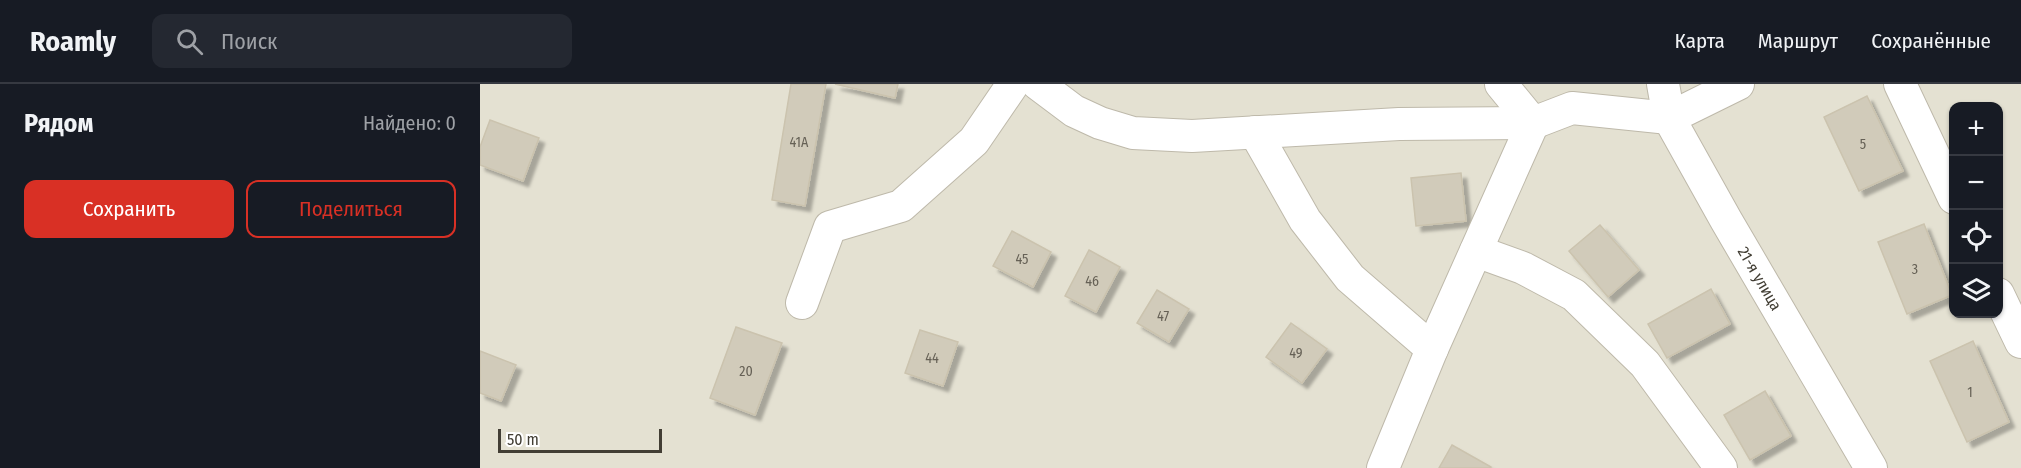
<!DOCTYPE html>
<html lang="ru">
<meta charset="utf-8">
<style>
:root{--surface:#171b24;--page:#242831;--text:#f1f3f6;--muted:#9ea1a6;--line:#363941;--accent:#d93025}
body{margin:0;font-family:"Fira Sans Condensed",sans-serif;background:var(--page);color:var(--text)}
.controls{position:absolute;right:18px;top:18px;display:grid;overflow:hidden;border-radius:12px;box-shadow:0 2px 4px #0004}
.controls button{width:54px;height:54px;display:grid;place-items:center;padding:0;border:0;border-bottom:2px solid var(--line);background:var(--surface);color:var(--text);font:30px sans-serif}
.scale{position:absolute;left:18px;bottom:15px;width:164px;box-sizing:border-box;padding-left:6px;border:3px solid #423e34;border-top:0;font-size:16px;line-height:21px;white-space:nowrap;color:#423e34;-webkit-text-stroke:4px #fff;paint-order:stroke}
.list{margin:0;padding:0;list-style:none}
h2{display:flex;justify-content:space-between;align-items:center;height:78px;margin:0;padding:0 24px;font-size:26px}
h2 small{font-size:20px;font-weight:400;color:var(--muted)}
.actions{display:flex;gap:12px;padding:18px 24px}
.actions a{flex:1;padding:14px 0;border:2px solid var(--accent);border-radius:12px;text-align:center;font-size:21px;color:var(--accent)}
.actions .main{background:var(--accent);color:#fff}
.icon{flex:none;width:33px;height:33px;fill:none;stroke:currentColor;stroke-width:2;stroke-linecap:round;stroke-linejoin:round}
.map{position:relative;flex:none;width:1541px;height:384px;overflow:hidden}
header{display:flex;align-items:center;gap:36px;box-sizing:border-box;height:84px;padding:0 30px;background:var(--surface);border-bottom:2px solid var(--line)}
header strong{font-size:28px}
nav{display:flex;gap:33px;margin-inline-start:auto;font-size:21px}
.search{width:420px;height:54px;background:var(--page);display:flex;align-items:center;gap:15px;box-sizing:border-box;padding:0 21px;border-radius:12px;color:var(--muted);font-size:22px}
main{display:flex}
aside{flex:1;background:var(--surface)}
.map>svg:first-child{display:block}
.residential{fill:#e4e1d2;fill-rule:evenodd}
.building{fill:#d1cbba;stroke:#cbc3ae;stroke-width:1.5;filter:url(#shadow)}
.lines{fill:none;stroke-linecap:round;stroke-linejoin:round}
.minor-casing{stroke:#beb9aa;stroke-width:34}
.minor{stroke:#fff;stroke-width:32}
.labels{text-anchor:middle;dominant-baseline:central;stroke-width:4.5;stroke-linejoin:round;paint-order:stroke}
.number-label{font-size:14px;fill:#666156}
.street-label{font-size:16px;fill:#423e34;stroke:#fff}
</style>
<header>
<strong>Roamly</strong>
<div class="search"><svg class="icon" aria-label="search" viewBox="0 0 24 24"><circle cx="10" cy="10" r="6"/><path d="M15 15l6 6"/></svg>Поиск</div>
<nav><a>Карта</a><a>Маршрут</a><a>Сохранённые</a></nav>
</header>
<main>
<aside>
<h2>Рядом<small>Найдено: 0</small></h2>
<ul class="list">
</ul>
<div class="actions"><a class="main">Сохранить</a><a>Поделиться</a></div>
</aside>
<div class="map">
<svg width="1541" height="384" viewBox="0 0 1541 384">
<defs>
<filter id="shadow"><feDropShadow dx="5.5" dy="5.5" stdDeviation="1.5" flood-color="#0004"/></filter>
</defs>
<rect width="100%" height="100%" fill="#f0eee4"/>
<path class="residential" d="M 0,0 L 1541,0 L 1541,384 L 0,384 ZM 1474,22 L 1518,22 L 1518,230 L 1474,230 Z"/>
<g class="building">
<path d="M 311,0 L 346,0 L 325,122 L 292,116 Z"/>
<path d="M 355,0 L 418,0 L 415,14 Z"/>
<path d="M 1387,12 L 1423,87 L 1379,107 L 1344,33 Z"/>
<path d="M 10,36 L 59,54 L 43,97 L 0,81 L 0,63 Z"/>
<path d="M 981,89 L 986,137 L 936,142 L 931,94 Z"/>
<path d="M 1444,140 L 1472,211 L 1427,230 L 1398,158 Z"/>
<path d="M 1120,141 L 1159,186 L 1128,213 L 1089,167 Z"/>
<path d="M 532,147 L 571,168 L 553,203 L 513,182 Z"/>
<path d="M 609,166 L 640,183 L 616,228 L 585,212 Z"/>
<path d="M 1231,205 L 1250,240 L 1187,274 L 1168,240 Z"/>
<path d="M 677,206 L 709,225 L 689,258 L 657,239 Z"/>
<path d="M 811,239 L 847,265 L 822,299 L 786,273 Z"/>
<path d="M 256,243 L 302,259 L 275,331 L 230,314 Z"/>
<path d="M 440,246 L 478,258 L 463,302 L 425,289 Z"/>
<path d="M 1493,257 L 1529,338 L 1487,358 L 1450,277 Z"/>
<path d="M 0,267 L 36,281 L 21,317 L 0,309 Z"/>
<path d="M 1285,307 L 1311,352 L 1270,376 L 1244,331 Z"/>
<path d="M 972,361 L 1011,383 L 1011,384 L 959,384 Z"/>
</g>
<g class="lines">
<defs>
<g id="minor">
<path d="M 558,0 L 594,27 L 620,39 L 653,49 L 712,52 L 919,40 L 1053,39 L 1092,24 L 1189,34 L 1258,0"/>
<path id="s1" d="M 1183,0 L 1189,34 L 1246,136 L 1391,384"/>
<path d="M 1420,0 L 1474,114"/>
<path d="M 775,48 L 825,136 L 870,194 L 952,265"/>
<path d="M 996,167 L 1043,184 L 1094,211 L 1165,280 L 1241,384"/>
<path d="M 1518,210 L 1541,258"/>
<path d="M 322,219 L 350,143 L 421,122 L 494,57 L 533,0"/>
<path d="M 903,384 L 952,265 L 1053,39 L 1021,0"/>
</g>
</defs>
<use href="#minor" class="minor-casing"/>
<use href="#minor" class="minor"/>
</g>
<g class="labels">
<g class="number-label">
<text x="319" y="58">41А</text>
<text x="1383" y="60">5</text>
<text x="542" y="175">45</text>
<text x="1435" y="185">3</text>
<text x="612" y="197">46</text>
<text x="683" y="232">47</text>
<text x="816" y="269">49</text>
<text x="452" y="274">44</text>
<text x="266" y="287">20</text>
<text x="1490" y="308">1</text>
</g>
<g class="street-label">
<text stroke="none"><textPath href="#s1" startOffset="219">21-я улица</textPath></text>
</g>
</g>
</svg>
<div class="controls">
<button>+</button>
<button>−</button>
<button><svg class="icon" aria-label="locate" viewBox="0 0 24 24"><circle cx="12" cy="12" r="6"/><path d="M12 2v4M12 18v4M2 12h4M18 12h4"/></svg></button>
<button><svg class="icon" aria-label="layers" viewBox="0 0 24 24"><path d="M12 4l9 5-9 5-9-5zM3 14l9 5 9-5"/></svg></button>
</div>
<div class="scale">50 m</div>
</div>
</main>
